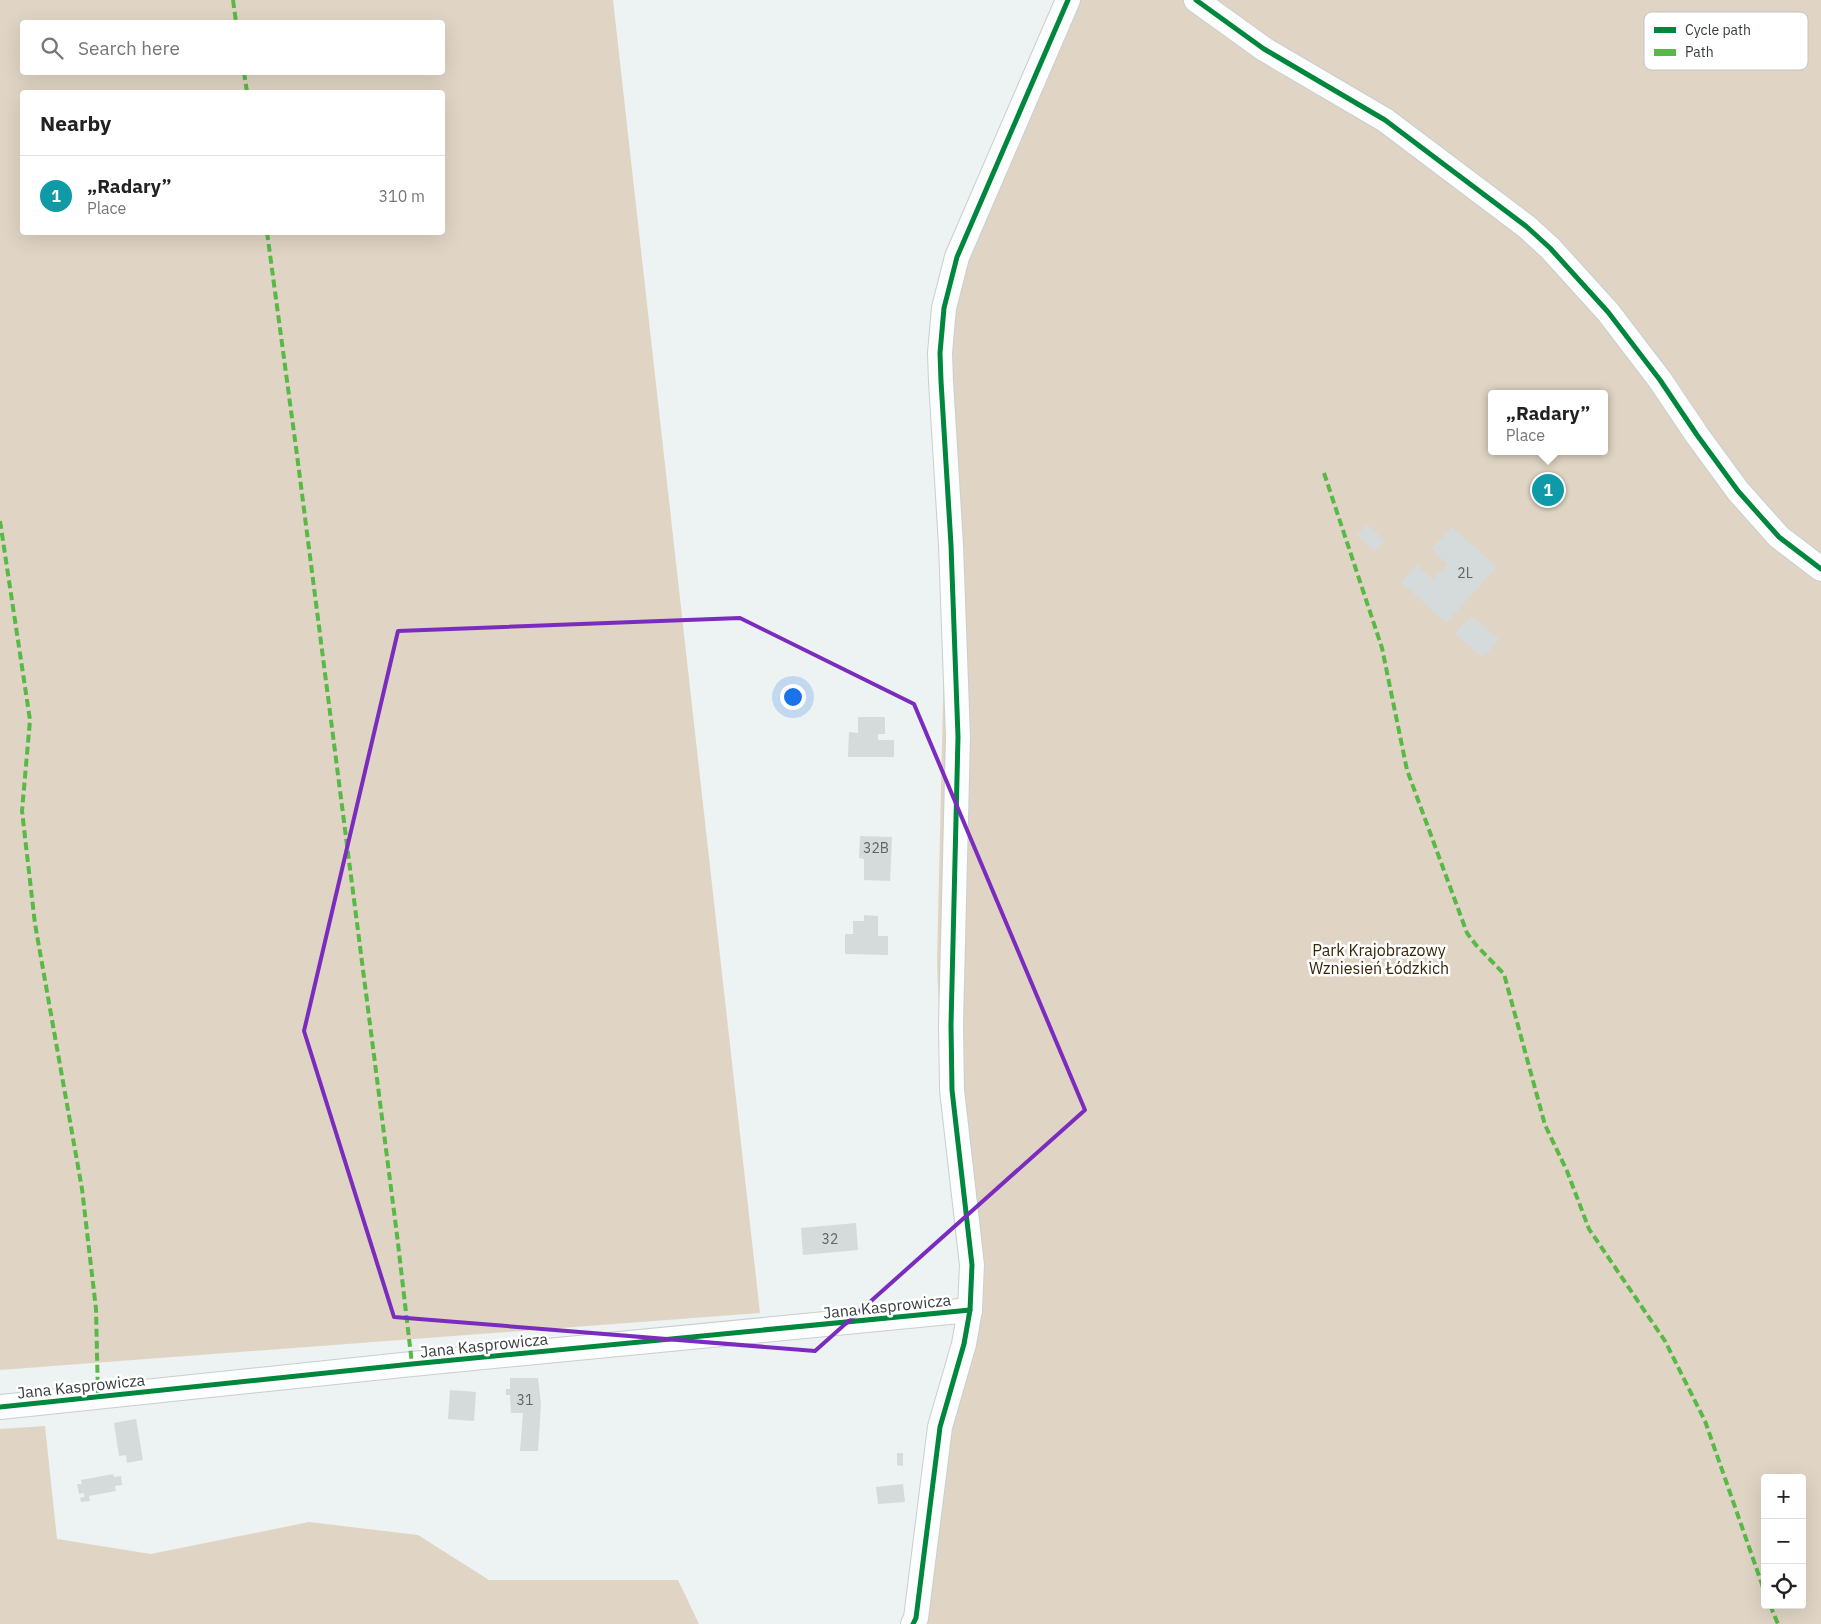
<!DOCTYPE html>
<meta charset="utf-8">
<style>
:root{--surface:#fff;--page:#f6f6f6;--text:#222;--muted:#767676;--line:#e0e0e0;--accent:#111827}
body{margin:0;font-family:"IBM Plex Sans",sans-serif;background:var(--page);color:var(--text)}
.controls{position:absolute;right:15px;bottom:15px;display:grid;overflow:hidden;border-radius:5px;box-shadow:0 5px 20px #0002}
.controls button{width:45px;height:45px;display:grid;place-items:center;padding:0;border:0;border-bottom:1px solid var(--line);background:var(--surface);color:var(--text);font:25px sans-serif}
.you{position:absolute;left:792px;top:696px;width:18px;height:18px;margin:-12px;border:4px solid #fff;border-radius:50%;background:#1a73e8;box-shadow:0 0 0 8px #1a73e833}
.badge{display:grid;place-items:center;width:32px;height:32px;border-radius:50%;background:var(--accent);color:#fff;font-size:16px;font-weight:700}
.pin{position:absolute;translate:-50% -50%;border:2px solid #fff;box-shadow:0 1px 5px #0006}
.popup{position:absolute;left:1488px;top:390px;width:120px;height:65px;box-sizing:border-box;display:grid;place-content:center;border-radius:5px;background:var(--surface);filter:drop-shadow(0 1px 4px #0005);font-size:16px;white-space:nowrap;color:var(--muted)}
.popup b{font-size:19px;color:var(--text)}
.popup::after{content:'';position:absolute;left:50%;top:100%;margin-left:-10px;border:10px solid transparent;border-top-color:var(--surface)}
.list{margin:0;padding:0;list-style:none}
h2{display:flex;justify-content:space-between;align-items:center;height:65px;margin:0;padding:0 20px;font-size:21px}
h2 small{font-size:16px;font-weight:400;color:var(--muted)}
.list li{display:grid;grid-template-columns:32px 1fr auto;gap:15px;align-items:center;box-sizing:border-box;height:80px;padding:0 20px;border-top:1px solid var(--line)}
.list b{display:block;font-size:19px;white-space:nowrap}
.list p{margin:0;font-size:16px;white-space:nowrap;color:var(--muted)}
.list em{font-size:16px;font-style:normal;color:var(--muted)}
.icon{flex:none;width:28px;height:28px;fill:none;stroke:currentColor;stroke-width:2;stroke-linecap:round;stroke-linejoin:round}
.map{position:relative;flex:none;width:1821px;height:1624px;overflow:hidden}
.search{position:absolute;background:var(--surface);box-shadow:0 5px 20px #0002;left:20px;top:20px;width:425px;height:55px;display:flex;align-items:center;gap:12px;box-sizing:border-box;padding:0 18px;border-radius:5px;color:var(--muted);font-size:19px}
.panel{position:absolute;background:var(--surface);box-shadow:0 5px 20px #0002;left:20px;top:90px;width:425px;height:145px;border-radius:5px}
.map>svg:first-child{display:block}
.green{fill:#e0d5c4;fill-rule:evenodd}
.building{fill:#d5dada}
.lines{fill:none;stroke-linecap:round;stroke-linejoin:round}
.minor-casing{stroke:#c9cece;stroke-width:26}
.minor{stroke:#fcfdfd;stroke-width:24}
.quiet{stroke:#58b947;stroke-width:4;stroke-dasharray:8 4;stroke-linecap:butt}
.cycleway-casing{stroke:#fff;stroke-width:8}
.cycleway{stroke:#00873e;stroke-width:5}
.marked{fill:none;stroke:#7b2cbf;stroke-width:4;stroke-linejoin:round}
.labels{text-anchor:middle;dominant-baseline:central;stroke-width:5;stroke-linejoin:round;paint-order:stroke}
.number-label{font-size:14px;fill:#606464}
.park-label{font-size:16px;fill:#392508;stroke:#fff}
.street-label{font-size:16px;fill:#383c3c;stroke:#fff}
.key{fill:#fff;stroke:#c3c4c4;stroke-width:1}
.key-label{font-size:14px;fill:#383c3c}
</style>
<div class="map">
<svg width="1821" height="1624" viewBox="0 0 1821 1624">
<rect width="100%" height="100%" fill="#edf2f2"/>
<g class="green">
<path d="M 0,0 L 613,0 L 760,1313 L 0,1370 ZM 22,22 L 442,22 L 442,72 L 22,72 ZM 22,92 L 442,92 L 442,232 L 22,232 Z"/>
<path d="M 1055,0 L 1821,0 L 1821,1624 L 902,1624 L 963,1303 L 941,1057 L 937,964 L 946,569 L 936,297 ZM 1492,394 L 1604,394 L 1604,451 L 1492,451 ZM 1765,1478 L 1802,1478 L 1802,1605 L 1765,1605 Z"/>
<path d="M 45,1426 L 57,1539 L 151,1554 L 309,1522 L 418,1535 L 489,1580 L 678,1580 L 699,1624 L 0,1624 L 0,1429 Z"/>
</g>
<g class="building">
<path d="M 1367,524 L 1385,541 L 1375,552 L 1357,535 Z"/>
<path d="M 1452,527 L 1497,567 L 1446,623 L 1401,582 L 1417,565 L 1433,579 L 1447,564 L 1431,549 Z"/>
<path d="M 1471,616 L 1499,639 L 1483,658 L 1455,634 Z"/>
<path d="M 858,717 L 885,717 L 885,734 L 878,734 L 878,740 L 894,740 L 894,757 L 848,757 L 849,732 L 858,733 Z"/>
<path d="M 860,836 L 892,837 L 890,881 L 864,880 L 864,859 L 859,858 Z"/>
<path d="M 864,915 L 878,916 L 878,936 L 888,936 L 888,955 L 845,954 L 845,934 L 853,934 L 853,921 L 864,921 Z"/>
<path d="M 856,1223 L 858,1250 L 803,1255 L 801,1228 Z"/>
<path d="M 510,1378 L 538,1378 L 541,1404 L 538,1451 L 520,1451 L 523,1413 L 511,1413 L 510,1395 L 506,1395 L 506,1389 L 510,1389 Z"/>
<path d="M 450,1390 L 476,1392 L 474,1421 L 448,1419 Z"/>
<path d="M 136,1419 L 143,1460 L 127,1463 L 126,1455 L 119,1456 L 114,1423 Z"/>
<path d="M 897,1453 L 903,1453 L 903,1466 L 897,1465 Z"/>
<path d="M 113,1474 L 114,1477 L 121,1476 L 122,1485 L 115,1486 L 116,1491 L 89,1496 L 90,1501 L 81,1502 L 80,1498 L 84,1497 L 84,1493 L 79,1494 L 77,1484 L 82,1484 L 81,1480 Z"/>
<path d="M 903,1484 L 905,1502 L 878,1504 L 876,1487 Z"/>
</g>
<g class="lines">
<defs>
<g id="minor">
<path d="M 1196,0 L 1264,49 L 1385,120 L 1527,227 L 1550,248 L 1608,312 L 1660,380 L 1697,435 L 1738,491 L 1779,537 L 1821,569"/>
<path d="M 0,1407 L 412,1364 L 970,1310"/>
<path d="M 913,1624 L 916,1618 L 940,1427 L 964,1344 L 970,1310 L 972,1265 L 952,1090 L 951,1025 L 958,737 L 951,545 L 941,381 L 940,353 L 944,308 L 957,257 L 1068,0"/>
</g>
</defs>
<use href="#minor" class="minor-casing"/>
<use href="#minor" class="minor"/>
<g class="quiet">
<path d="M 233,0 L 236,22"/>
<path d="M 244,72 L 247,92"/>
<path d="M 267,232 L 297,455 L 397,1235 L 412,1364"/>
<path d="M 1324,473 L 1382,648 L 1407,770 L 1467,933 L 1476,945 L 1504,974 L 1545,1125 L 1567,1171 L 1589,1229 L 1665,1341 L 1705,1421 L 1765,1593"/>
<path d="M 0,521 L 30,720 L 22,811 L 35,924 L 82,1189 L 96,1309 L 98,1397"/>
<path d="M 1770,1605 L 1778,1624"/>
</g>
<defs>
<g id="cycleway">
<path d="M 1196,0 L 1264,49 L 1385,120 L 1527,227 L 1550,248 L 1608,312 L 1660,380 L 1697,435 L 1738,491 L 1779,537 L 1821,569"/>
<path d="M 0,1407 L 412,1364 L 970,1310"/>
<path d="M 913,1624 L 916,1618 L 940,1427 L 964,1344 L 970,1310 L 972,1265 L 952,1090 L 951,1025 L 958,737 L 951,545 L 941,381 L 940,353 L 944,308 L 957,257 L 1068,0"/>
</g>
</defs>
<use href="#cycleway" class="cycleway-casing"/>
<use href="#cycleway" class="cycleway"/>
</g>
<path class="marked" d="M 740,618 L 914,704 L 1085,1110 L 815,1351 L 394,1317 L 304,1031 L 398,631 Z"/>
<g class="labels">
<g class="number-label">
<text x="1465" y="573">2L</text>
<text x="876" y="848">32B</text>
<text x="830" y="1239">32</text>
<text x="525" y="1400">31</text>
</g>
<g class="park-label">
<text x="1379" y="950">Park Krajobrazowy<tspan x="1379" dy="18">Wzniesień Łódzkich</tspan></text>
</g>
<g class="street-label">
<text transform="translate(887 1306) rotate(-6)">Jana Kasprowicza</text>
<text transform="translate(484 1345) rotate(-6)">Jana Kasprowicza</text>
<text transform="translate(81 1386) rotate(-6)">Jana Kasprowicza</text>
</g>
</g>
<rect x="1644" y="12" width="164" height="58" rx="8" class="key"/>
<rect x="1654" y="27" width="22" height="6" fill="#00873e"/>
<rect x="1654" y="49" width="22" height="7" fill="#58b947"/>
<g class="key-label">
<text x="1685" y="35">Cycle path</text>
<text x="1685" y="57">Path</text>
</g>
</svg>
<div class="controls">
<button>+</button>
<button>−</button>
<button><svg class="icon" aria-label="locate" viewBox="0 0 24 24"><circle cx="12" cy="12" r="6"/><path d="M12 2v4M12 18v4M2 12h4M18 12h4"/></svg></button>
</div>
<div class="you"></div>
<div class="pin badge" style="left:1548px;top:490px;background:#0f9aa8">1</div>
<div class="popup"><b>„Radary”</b>Place</div>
<div class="search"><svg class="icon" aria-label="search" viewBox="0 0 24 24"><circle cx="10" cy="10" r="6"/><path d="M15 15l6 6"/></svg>Search here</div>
<section class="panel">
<h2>Nearby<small></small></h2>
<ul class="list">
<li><span class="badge" style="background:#0f9aa8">1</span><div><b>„Radary”</b><p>Place</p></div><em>310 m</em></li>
</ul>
</section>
</div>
